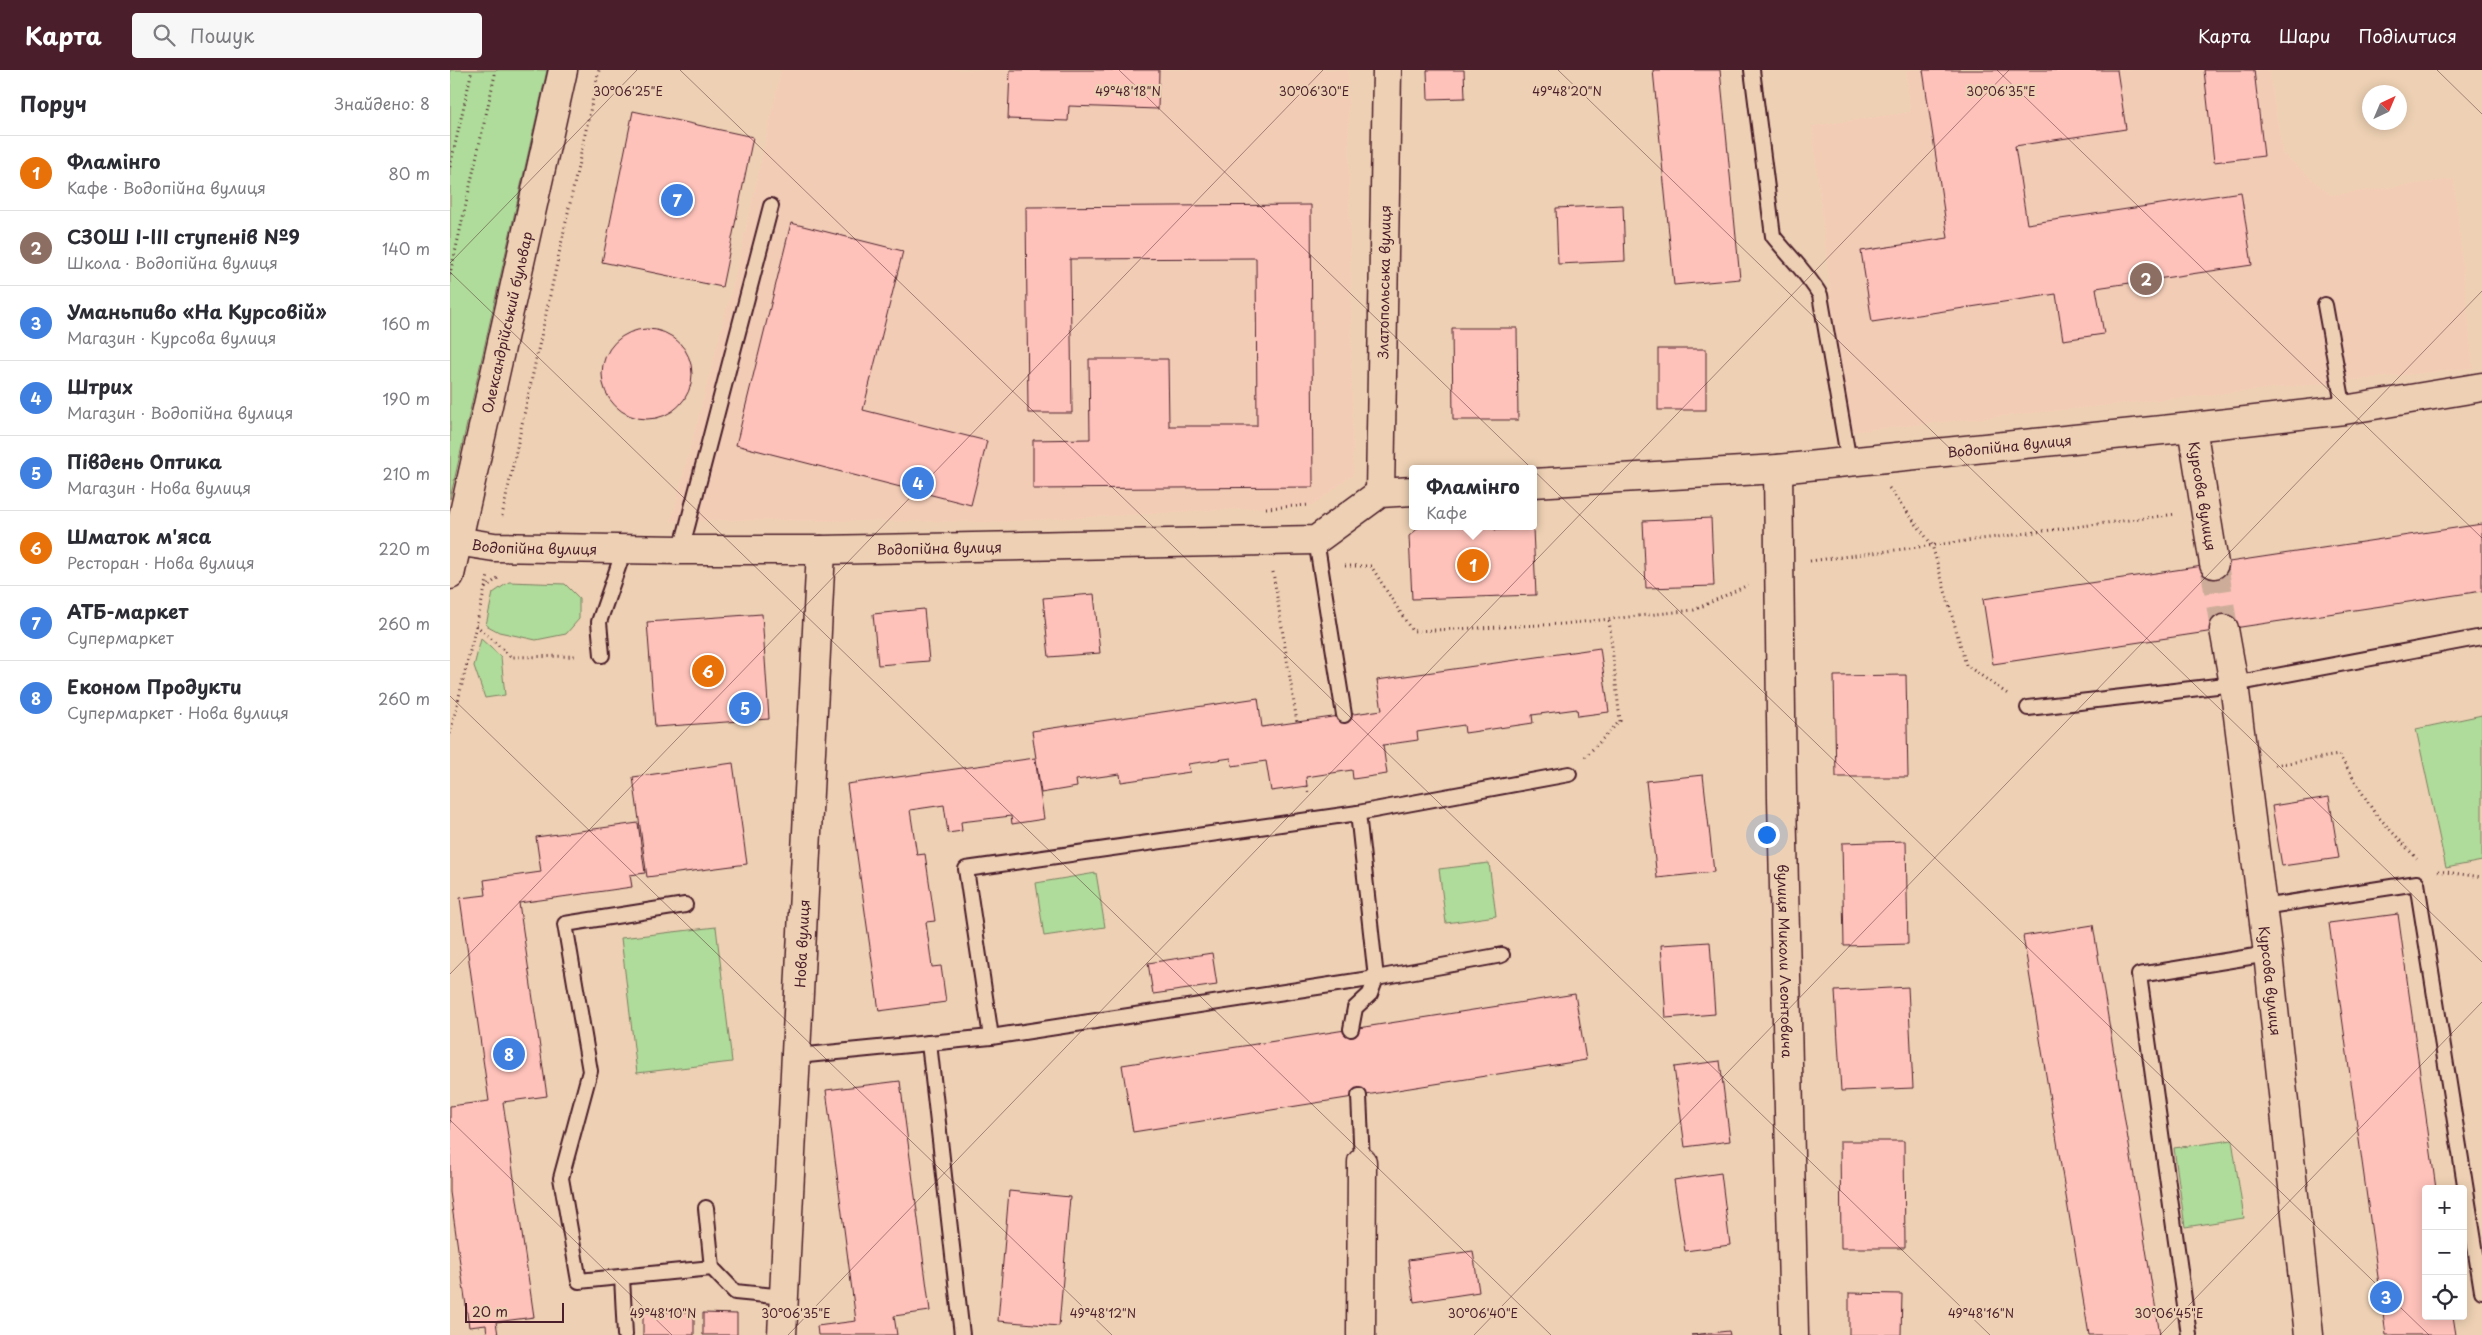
<!DOCTYPE html>
<html lang="uk">
<meta charset="utf-8">
<style>
:root{--surface:#fff;--page:#f7f7f7;--text:#2b2b33;--muted:#7c7c81;--line:#e1e1e2;--accent:#4a1f2b}
body{margin:0;font-family:"Playpen Sans",sans-serif;background:var(--page);color:var(--text)}
.controls{position:absolute;right:15px;bottom:15px;display:grid;overflow:hidden;border-radius:5px;box-shadow:0 2px 12px #0003}
.controls button{width:45px;height:45px;display:grid;place-items:center;padding:0;border:0;border-bottom:1px solid var(--line);background:var(--surface);color:var(--text);font:25px sans-serif}
.compass{position:absolute;left:1912px;top:15px;width:45px;height:45px;border-radius:50%;background:var(--surface);box-shadow:0 2px 12px #0003;rotate:44deg}
.scale{position:absolute;left:15px;bottom:12px;width:99px;box-sizing:border-box;padding-left:5px;border:2px solid #4a1f2b;border-top:0;font-size:14px;line-height:18px;white-space:nowrap;color:#4a1f2b;-webkit-text-stroke:4px #eed1b4;paint-order:stroke}
.you{position:absolute;left:1316px;top:764px;width:18px;height:18px;margin:-12px;border:4px solid #fff;border-radius:50%;background:#1a73e8;box-shadow:0 0 0 8px #1a73e833}
.badge{display:grid;place-items:center;width:32px;height:32px;border-radius:50%;background:var(--accent);color:#fff;font-size:16px;font-weight:700}
.pin{position:absolute;translate:-50% -50%;border:2px solid #fff;box-shadow:0 1px 5px #0006}
.popup{position:absolute;left:959px;top:395px;width:128px;height:65px;box-sizing:border-box;display:grid;place-content:center;border-radius:5px;background:var(--surface);filter:drop-shadow(0 1px 4px #0005);font-size:16px;white-space:nowrap;color:var(--muted)}
.popup b{font-size:19px;color:var(--text)}
.popup::after{content:'';position:absolute;left:50%;top:100%;margin-left:-10px;border:10px solid transparent;border-top-color:var(--surface)}
.list{margin:0;padding:0;list-style:none}
h2{display:flex;justify-content:space-between;align-items:center;height:65px;margin:0;padding:0 20px;font-size:21px}
h2 small{font-size:16px;font-weight:400;color:var(--muted)}
.list li{display:grid;grid-template-columns:32px 1fr auto;gap:15px;align-items:center;box-sizing:border-box;height:75px;padding:0 20px;border-top:1px solid var(--line)}
.list b{display:block;font-size:19px;white-space:nowrap}
.list p{margin:0;font-size:16px;white-space:nowrap;color:var(--muted)}
.list em{font-size:16px;font-style:normal;color:var(--muted)}
.icon{flex:none;width:28px;height:28px;fill:none;stroke:currentColor;stroke-width:2;stroke-linecap:round;stroke-linejoin:round}
.map{position:relative;flex:none;width:2032px;height:1265px;overflow:hidden}
header{display:flex;align-items:center;gap:30px;box-sizing:border-box;height:70px;padding:0 25px;background:var(--accent);color:#fff}
header strong{font-size:24px}
nav{display:flex;gap:28px;margin-inline-start:auto;font-size:18px}
.search{width:350px;height:45px;background:var(--page);display:flex;align-items:center;gap:12px;box-sizing:border-box;padding:0 18px;border-radius:5px;color:var(--muted);font-size:19px}
main{display:flex}
aside{flex:1;background:var(--surface)}
.map>svg:first-child{display:block}
.built{fill:#f3ccb6}
.green{fill:#afdc9a;stroke:#7c7e62}
.building{fill:#fec2ba;stroke:#4a1f2b}
.lines{fill:none;stroke-linecap:round;stroke-linejoin:round}
.minor-tunnel{stroke:#cdad99;stroke-width:28;stroke-dasharray:28 14;stroke-linecap:butt}
.service-casing{stroke:#4a1f2b;stroke-width:18}
.minor-casing{stroke:#4a1f2b;stroke-width:31}
.secondary-casing{stroke:#4a1f2b;stroke-width:31}
.path{stroke:#4a1f2b;stroke-width:3;stroke-dasharray:1 4;stroke-linecap:butt}
.service{stroke:#eed1b4;stroke-width:14}
.minor{stroke:#eed1b4;stroke-width:28}
.secondary{stroke:#eed1b4;stroke-width:28}
.ticks{fill:none;stroke:#4a1f2b;stroke-width:1;stroke-opacity:0.45}
.labels{text-anchor:middle;dominant-baseline:central;stroke-width:4.5;stroke-linejoin:round;paint-order:stroke}
.street-label{font-size:14px;fill:#4a1f2b;stroke:#eed1b4}
.ticks-label{font-size:12px;text-anchor:middle;fill:#4a1f2b;stroke:#eed1b4;stroke-width:4.5;stroke-linejoin:round;paint-order:stroke}
</style>
<header>
<strong>Карта</strong>
<div class="search"><svg class="icon" aria-label="search" viewBox="0 0 24 24"><circle cx="10" cy="10" r="6"/><path d="M15 15l6 6"/></svg>Пошук</div>
<nav><a>Карта</a><a>Шари</a><a>Поділитися</a></nav>
</header>
<main>
<aside>
<h2>Поруч<small>Знайдено: 8</small></h2>
<ul class="list">
<li><span class="badge" style="background:#e8710a">1</span><div><b>Фламінго</b><p>Кафе · Водопійна вулиця</p></div><em>80 m</em></li>
<li><span class="badge" style="background:#8d6e63">2</span><div><b>СЗОШ І-ІІІ ступенів №9</b><p>Школа · Водопійна вулиця</p></div><em>140 m</em></li>
<li><span class="badge" style="background:#3f7fe0">3</span><div><b>Уманьпиво «На Курсовій»</b><p>Магазин · Курсова вулиця</p></div><em>160 m</em></li>
<li><span class="badge" style="background:#3f7fe0">4</span><div><b>Штрих</b><p>Магазин · Водопійна вулиця</p></div><em>190 m</em></li>
<li><span class="badge" style="background:#3f7fe0">5</span><div><b>Південь Оптика</b><p>Магазин · Нова вулиця</p></div><em>210 m</em></li>
<li><span class="badge" style="background:#e8710a">6</span><div><b>Шматок м'яса</b><p>Ресторан · Нова вулиця</p></div><em>220 m</em></li>
<li><span class="badge" style="background:#3f7fe0">7</span><div><b>АТБ-маркет</b><p>Супермаркет</p></div><em>260 m</em></li>
<li><span class="badge" style="background:#3f7fe0">8</span><div><b>Економ Продукти</b><p>Супермаркет · Нова вулиця</p></div><em>260 m</em></li>
</ul>
</aside>
<div class="map">
<svg width="2032" height="1265" viewBox="0 0 2032 1265">
<rect width="100%" height="100%" fill="#eed1b4"/>
<filter id="ink" filterUnits="userSpaceOnUse"><feTurbulence type="fractalNoise" baseFrequency=".02" numOctaves="2"/><feDisplacementMap in="SourceGraphic" scale="10" xChannelSelector="R" yChannelSelector="G"/><feConvolveMatrix kernelMatrix="1 2 1 2 8 2 1 2 1" color-interpolation-filters="sRGB"/></filter>
<g filter="url(#ink)">
<g class="built">
<path d="M 331,0 L 898,0 L 903,405 L 863,435 L 548,452 L 267,450 L 221,452 L 287,199 Z"/>
<path d="M 1456,0 L 1819,0 L 1833,84 L 1881,125 L 2004,109 L 2023,298 L 1398,362 L 1388,293 L 1362,56 L 1460,42 Z"/>
</g>
<g class="green">
<path d="M 0,0 L 97,0 L 0,429 Z"/>
<path d="M 59,512 L 115,514 L 129,528 L 129,549 L 116,564 L 86,570 L 49,562 L 36,555 L 43,523 Z"/>
<path d="M 31,569 L 51,587 L 55,625 L 35,628 L 24,596 Z"/>
<path d="M 2032,645 L 2032,791 L 1996,798 L 1966,659 Z"/>
<path d="M 1039,793 L 1046,846 L 996,853 L 989,799 Z"/>
<path d="M 646,803 L 655,857 L 594,866 L 586,813 Z"/>
<path d="M 266,857 L 282,992 L 187,1003 L 171,868 Z"/>
<path d="M 1782,1070 L 1794,1148 L 1735,1157 L 1724,1078 Z"/>
</g>
<g class="building">
<path d="M 560,0 L 709,0 L 708,39 L 619,36 L 618,51 L 558,49 Z"/>
<path d="M 977,0 L 1014,0 L 1015,28 L 978,29 Z"/>
<path d="M 1203,0 L 1270,0 L 1290,209 L 1224,215 Z"/>
<path d="M 1473,0 L 1667,0 L 1676,59 L 1565,76 L 1577,154 L 1791,122 L 1802,195 L 1646,218 L 1654,264 L 1613,270 L 1606,224 L 1422,252 L 1411,181 L 1498,168 Z"/>
<path d="M 1754,0 L 1804,0 L 1814,86 L 1764,92 Z"/>
<path d="M 183,41 L 303,67 L 272,217 L 152,192 Z"/>
<path d="M 861,135 L 863,417 L 583,419 L 583,370 L 640,369 L 639,289 L 718,289 L 719,356 L 807,356 L 806,188 L 620,189 L 622,343 L 578,343 L 576,137 Z"/>
<path d="M 1173,135 L 1175,191 L 1108,194 L 1106,138 Z"/>
<path d="M 341,153 L 453,181 L 413,340 L 537,371 L 521,435 L 286,375 Z"/>
<path d="M 1002,258 L 1067,258 L 1068,350 L 1003,350 Z"/>
<circle cx="197" cy="304" r="45"/>
<rect x="1208" y="279" width="48" height="61"/>
<path d="M 1261,448 L 1264,516 L 1196,518 L 1193,451 Z"/>
<path d="M 2032,454 L 2032,521 L 1543,594 L 1533,529 Z"/>
<path d="M 971,456 L 1045,456 L 1045,460 L 1083,459 L 1086,525 L 962,529 L 959,466 Z"/>
<path d="M 644,524 L 650,583 L 599,587 L 593,528 Z"/>
<path d="M 474,539 L 479,591 L 428,595 L 423,544 Z"/>
<path d="M 312,544 L 319,649 L 205,657 L 197,552 Z"/>
<path d="M 1150,578 L 1159,642 L 1128,646 L 1127,639 L 1082,645 L 1083,653 L 1015,663 L 1014,655 L 967,662 L 968,670 L 933,675 L 937,704 L 903,709 L 902,700 L 856,707 L 857,716 L 821,721 L 816,691 L 782,696 L 781,688 L 738,694 L 740,702 L 671,712 L 670,704 L 626,710 L 627,717 L 591,723 L 582,661 L 808,628 L 812,657 L 847,652 L 932,640 L 927,610 Z"/>
<path d="M 1456,605 L 1458,707 L 1386,707 L 1384,606 Z"/>
<path d="M 585,688 L 594,749 L 562,754 L 561,746 L 511,752 L 512,761 L 498,763 L 494,735 L 460,740 L 467,785 L 475,784 L 485,851 L 476,852 L 482,897 L 491,896 L 496,932 L 429,941 L 397,714 Z"/>
<path d="M 283,693 L 297,794 L 197,807 L 183,707 Z"/>
<path d="M 1253,705 L 1264,802 L 1207,808 L 1196,711 Z"/>
<path d="M 1879,727 L 1889,788 L 1832,796 L 1822,736 Z"/>
<path d="M 188,753 L 195,803 L 180,805 L 182,817 L 69,833 L 97,1026 L 53,1032 L 84,1247 L 46,1252 L 48,1265 L 37,1265 L 36,1255 L 19,1257 L 0,1122 L 0,1036 L 39,1031 L 10,828 L 36,825 L 34,810 L 91,802 L 86,767 Z"/>
<path d="M 1456,771 L 1458,874 L 1394,876 L 1392,773 Z"/>
<path d="M 1948,844 L 1986,1119 L 1976,1119 L 1976,1246 L 2003,1246 L 2006,1265 L 1936,1265 L 1879,853 Z"/>
<path d="M 1643,855 L 1710,1265 L 1639,1265 L 1573,866 Z"/>
<path d="M 1260,872 L 1265,944 L 1216,948 L 1211,875 Z"/>
<path d="M 762,883 L 767,915 L 703,924 L 698,893 Z"/>
<path d="M 1458,917 L 1463,1018 L 1391,1021 L 1385,921 Z"/>
<path d="M 1125,924 L 1136,990 L 683,1062 L 672,995 Z"/>
<path d="M 1270,991 L 1280,1071 L 1235,1077 L 1224,997 Z"/>
<path d="M 450,1011 L 480,1241 L 444,1246 L 447,1265 L 368,1265 L 367,1256 L 406,1251 L 376,1020 Z"/>
<path d="M 1390,1071 L 1454,1071 L 1455,1178 L 1391,1178 Z"/>
<path d="M 1271,1103 L 1280,1175 L 1235,1181 L 1224,1110 Z"/>
<path d="M 559,1121 L 620,1127 L 609,1256 L 548,1251 Z"/>
<path d="M 1023,1181 L 1029,1222 L 964,1232 L 958,1190 Z"/>
<path d="M 1399,1223 L 1452,1224 L 1451,1265 L 1399,1265 Z"/>
<rect x="193" y="1242" width="51" height="23"/>
<path d="M 253,1243 L 287,1244 L 287,1265 L 253,1265 Z"/>
<path d="M 1279,1261 L 1280,1265 L 1241,1265 Z"/>
</g>
<g class="lines">
<path class="minor-tunnel" d="M 1764,494 L 1774,559"/>
<defs>
<g id="service">
<path d="M 1302,0 L 1323,166 C 1339,186 1357,203 1370,225 L 1399,392"/>
<path d="M 1875,235 L 1894,340"/>
<path d="M 866,470 L 894,645"/>
<path d="M 231,480 L 321,136"/>
<path d="M 152,585 L 149,552 L 174,480"/>
<path d="M 1578,638 L 1784,614 L 2032,567"/>
<path d="M 235,835 L 115,854 L 140,1001 L 111,1108 L 129,1211 L 262,1198"/>
<path d="M 1812,837 L 1967,813 L 2032,1221"/>
<path d="M 901,959 L 905,938 L 920,924 L 926,908 L 908,743"/>
<path d="M 541,967 L 926,908 L 1052,885"/>
<path d="M 347,986 L 479,973"/>
<path d="M 909,1026 L 912,1092"/>
<path d="M 256,1138 L 262,1198 L 285,1222 L 334,1227"/>
<path d="M 172,1207 L 175,1265"/>
<path d="M 512,1265 L 479,973 L 541,967 L 516,799 L 908,743 L 1119,704"/>
<path d="M 1739,1265 L 1689,905 L 1818,884"/>
</g>
<g id="minor">
<path id="s1" d="M 1742,357 L 1764,494"/>
<path id="s2" d="M 1328,399 L 1332,727 L 1344,1265"/>
<path id="s3" d="M 1083,413 L 1328,399 L 1742,357 L 1894,340 L 2032,317"/>
<path id="s4" d="M 930,423 L 937,0"/>
<path id="s5" d="M 0,470 L 44,477 L 231,480 L 371,480 L 866,470 L 930,423 L 963,421"/>
<path id="s6" d="M 1774,559 L 1784,614 L 1818,884 L 1859,1265"/>
<path id="s7" d="M 332,1265 L 371,480"/>
<path d="M 911,1265 L 912,1092"/>
</g>
<g id="secondary">
<path id="s8" d="M 0,505 L 113,0"/>
</g>
</defs>
<use href="#service" class="service-casing"/>
<use href="#minor" class="minor-casing"/>
<use href="#secondary" class="secondary-casing"/>
<g class="path">
<path d="M 0,97 L 22,0"/>
<path d="M 0,205 L 46,0"/>
<path d="M 1439,418 L 1482,475 L 1516,595 L 1559,625"/>
<path d="M 816,438 L 860,435"/>
<path d="M 52,446 L 149,0"/>
<path d="M 1360,491 L 1726,444"/>
<path d="M 895,496 L 921,496 L 962,561 L 1113,554 L 1244,540 L 1298,515"/>
<path d="M 823,502 L 847,652"/>
<path d="M 35,518 L 48,508"/>
<path d="M 26,555 L 61,587 L 128,586"/>
<path d="M 0,664 L 38,506"/>
<path d="M 1135,687 L 1170,651 L 1159,549"/>
<path d="M 1825,695 L 1889,685 L 1924,742 L 1967,789"/>
<path d="M 857,716 L 858,725"/>
<path d="M 1988,801 L 2032,807"/>
</g>
<use href="#service" class="service"/>
<use href="#minor" class="minor"/>
<use href="#secondary" class="secondary"/>
</g>
</g>
<path class="ticks" d="M 230,0 L 1540,1265M 669,0 L 1979,1265M 1108,0 L 2032,892M 1547,0 L 2032,468M 1987,0 L 2032,44M 0,193 L 187,0M 0,202 L 1101,1265M 0,626 L 662,1265M 0,904 L 873,0M 0,1050 L 222,1265M 338,1265 L 1559,0M 1024,1265 L 2032,221M 1710,1265 L 2032,932"/>
<g class="labels">
<g class="street-label">
<text stroke="none"><textPath href="#s4" startOffset="211">Златопольська вулиця</textPath></text>
<text stroke="none"><textPath href="#s8" startOffset="259">Олександрійський бульвар</textPath></text>
<text stroke="none"><textPath href="#s3" startOffset="478">Водопійна вулиця</textPath></text>
<text stroke="none"><textPath href="#s1" startOffset="70">Курсова вулиця</textPath></text>
<text stroke="none"><textPath href="#s5" startOffset="85">Водопійна вулиця</textPath></text>
<text stroke="none"><textPath href="#s5" startOffset="490">Водопійна вулиця</textPath></text>
<text stroke="none"><textPath href="#s7" startOffset="392">Нова вулиця</textPath></text>
<text stroke="none"><textPath href="#s2" startOffset="492">вулиця Миколи Леонтовича</textPath></text>
<text stroke="none"><textPath href="#s6" startOffset="355">Курсова вулиця</textPath></text>
</g>
</g>
<g class="ticks-label">
<text x="678" y="26">49°48'18"N</text>
<text x="1117" y="26">49°48'20"N</text>
<text x="178" y="26">30°06'25"E</text>
<text x="864" y="26">30°06'30"E</text>
<text x="1551" y="26">30°06'35"E</text>
<text x="346" y="1248">30°06'35"E</text>
<text x="1033" y="1248">30°06'40"E</text>
<text x="1719" y="1248">30°06'45"E</text>
<text x="213" y="1248">49°48'10"N</text>
<text x="653" y="1248">49°48'12"N</text>
<text x="1531" y="1248">49°48'16"N</text>
</g>
</svg>
<div class="controls">
<button>+</button>
<button>−</button>
<button><svg class="icon" aria-label="locate" viewBox="0 0 24 24"><circle cx="12" cy="12" r="6"/><path d="M12 2v4M12 18v4M2 12h4M18 12h4"/></svg></button>
</div>
<svg class="compass" viewBox="-18 -18 36 36"><path d="M0-13l5 13h-10z" fill="#e53935"/><path d="M0 13l5-13h-10z" fill="#7c7c81"/></svg>
<div class="scale">20 m</div>
<div class="you"></div>
<div class="pin badge" style="left:1023px;top:495px;background:#e8710a">1</div>
<div class="popup"><b>Фламінго</b>Кафе</div>
<div class="pin badge" style="left:1696px;top:209px;background:#8d6e63">2</div>
<div class="pin badge" style="left:1936px;top:1227px;background:#3f7fe0">3</div>
<div class="pin badge" style="left:468px;top:413px;background:#3f7fe0">4</div>
<div class="pin badge" style="left:295px;top:638px;background:#3f7fe0">5</div>
<div class="pin badge" style="left:258px;top:601px;background:#e8710a">6</div>
<div class="pin badge" style="left:227px;top:130px;background:#3f7fe0">7</div>
<div class="pin badge" style="left:59px;top:984px;background:#3f7fe0">8</div>
</div>
</main>
